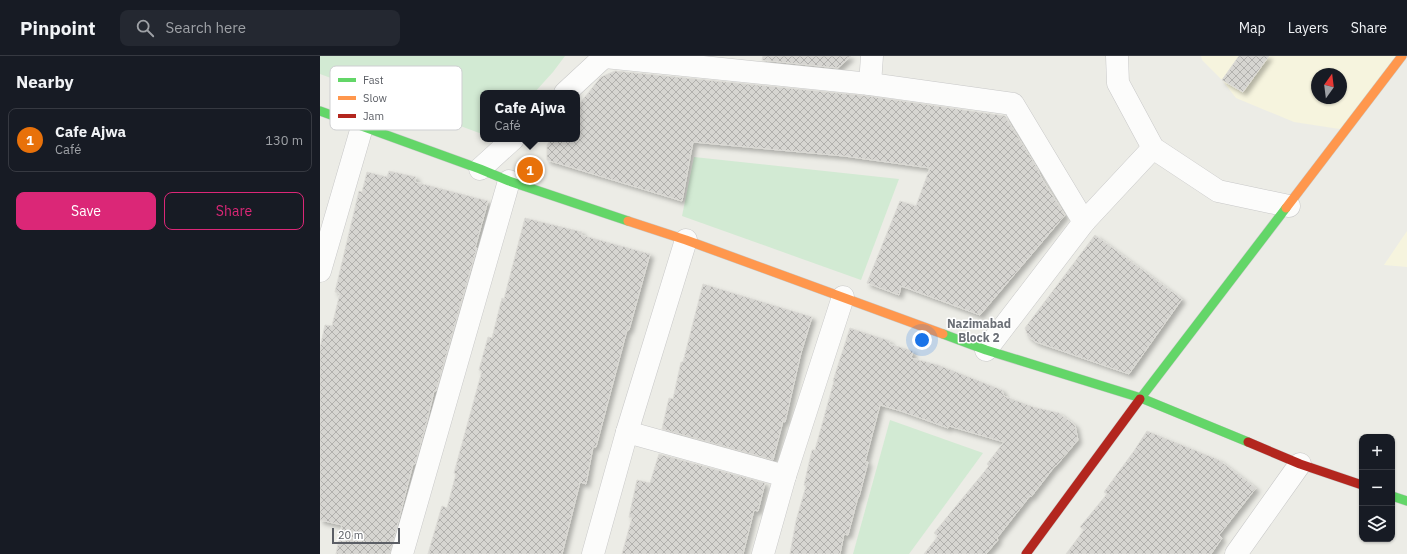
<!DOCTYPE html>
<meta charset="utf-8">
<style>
:root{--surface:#171b24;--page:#242831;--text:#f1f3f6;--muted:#9ea1a6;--line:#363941;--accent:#db2777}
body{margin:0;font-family:"IBM Plex Sans",sans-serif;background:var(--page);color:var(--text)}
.controls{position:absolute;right:12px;bottom:12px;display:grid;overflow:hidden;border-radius:8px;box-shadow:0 1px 3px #0004}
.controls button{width:36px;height:36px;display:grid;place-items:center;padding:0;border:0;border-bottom:1px solid var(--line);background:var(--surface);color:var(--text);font:20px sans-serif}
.compass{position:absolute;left:991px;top:12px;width:36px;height:36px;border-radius:50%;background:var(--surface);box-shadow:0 1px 3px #0004;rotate:14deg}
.scale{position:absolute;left:12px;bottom:10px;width:68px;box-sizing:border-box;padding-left:4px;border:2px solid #5b5e65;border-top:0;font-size:11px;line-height:14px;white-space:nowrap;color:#5b5e65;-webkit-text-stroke:3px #fff;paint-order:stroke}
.you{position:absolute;left:602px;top:284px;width:14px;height:14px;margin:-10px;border:3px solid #fff;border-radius:50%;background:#1a73e8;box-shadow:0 0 0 6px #1a73e833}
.badge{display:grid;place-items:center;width:26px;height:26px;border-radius:50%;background:var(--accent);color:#fff;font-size:13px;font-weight:700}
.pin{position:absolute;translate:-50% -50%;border:2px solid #fff;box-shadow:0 1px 4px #0006}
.popup{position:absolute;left:160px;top:34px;width:100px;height:52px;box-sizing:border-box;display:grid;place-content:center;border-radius:8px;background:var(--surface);filter:drop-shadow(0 1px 3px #0005);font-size:13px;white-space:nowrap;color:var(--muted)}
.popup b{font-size:15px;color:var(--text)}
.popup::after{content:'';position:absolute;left:50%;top:100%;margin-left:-8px;border:8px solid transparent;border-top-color:var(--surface)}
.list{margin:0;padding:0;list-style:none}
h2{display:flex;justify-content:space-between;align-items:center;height:52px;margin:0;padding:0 16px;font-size:17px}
h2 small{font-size:13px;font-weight:400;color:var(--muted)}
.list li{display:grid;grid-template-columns:26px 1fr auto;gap:12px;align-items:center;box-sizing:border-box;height:64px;margin:0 8px 8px;padding:0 8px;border:1px solid var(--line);border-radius:8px}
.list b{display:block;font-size:15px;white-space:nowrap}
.list p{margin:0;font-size:13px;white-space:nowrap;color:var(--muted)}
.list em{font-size:13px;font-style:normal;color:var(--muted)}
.actions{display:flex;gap:8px;padding:12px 16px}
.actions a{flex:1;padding:9px 0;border:1px solid var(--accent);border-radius:8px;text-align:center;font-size:14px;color:var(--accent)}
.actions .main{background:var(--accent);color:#fff}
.icon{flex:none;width:22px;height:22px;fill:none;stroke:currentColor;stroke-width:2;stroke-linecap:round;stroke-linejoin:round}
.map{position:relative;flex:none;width:1087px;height:498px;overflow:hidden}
header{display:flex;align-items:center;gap:24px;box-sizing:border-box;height:56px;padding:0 20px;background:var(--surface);border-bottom:1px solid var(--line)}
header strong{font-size:19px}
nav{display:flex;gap:22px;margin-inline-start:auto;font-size:14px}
.search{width:280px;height:36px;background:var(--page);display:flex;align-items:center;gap:10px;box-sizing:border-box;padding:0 14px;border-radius:8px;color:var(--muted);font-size:15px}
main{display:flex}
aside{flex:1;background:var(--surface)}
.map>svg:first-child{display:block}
.commercial{fill:#f6f4de;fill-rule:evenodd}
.green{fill:#d2ead3}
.building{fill:url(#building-cross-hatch);stroke:#dcdbd6;filter:url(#shadow)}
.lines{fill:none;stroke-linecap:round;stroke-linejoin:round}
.street-casing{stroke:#c8c8c8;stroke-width:23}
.fast-casing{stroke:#c9cbca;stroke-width:10}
.slow-casing{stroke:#c9cbca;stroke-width:10}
.jam-casing{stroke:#c9cbca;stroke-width:10}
.street{stroke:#fcfcfb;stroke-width:22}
.fast{stroke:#63d668;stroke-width:9}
.slow{stroke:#ff974d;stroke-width:9}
.jam{stroke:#b3261e;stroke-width:9}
.labels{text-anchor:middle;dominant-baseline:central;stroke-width:3;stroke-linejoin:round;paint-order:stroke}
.neighbourhood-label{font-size:12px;font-weight:bold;fill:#6c7077;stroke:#fff}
.key{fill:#fff;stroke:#cecfd1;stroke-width:1}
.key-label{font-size:11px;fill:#5b5e65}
</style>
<header>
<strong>Pinpoint</strong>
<div class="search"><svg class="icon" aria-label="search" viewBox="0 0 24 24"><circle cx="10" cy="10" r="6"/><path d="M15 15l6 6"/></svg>Search here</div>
<nav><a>Map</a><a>Layers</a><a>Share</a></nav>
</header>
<main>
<aside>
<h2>Nearby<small></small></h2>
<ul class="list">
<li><span class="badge" style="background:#e8710a">1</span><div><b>Cafe Ajwa</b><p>Café</p></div><em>130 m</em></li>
</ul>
<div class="actions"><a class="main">Save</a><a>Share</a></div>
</aside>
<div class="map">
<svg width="1087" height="498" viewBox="0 0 1087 498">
<defs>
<pattern id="building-cross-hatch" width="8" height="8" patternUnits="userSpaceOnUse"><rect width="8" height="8" fill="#d6d5d1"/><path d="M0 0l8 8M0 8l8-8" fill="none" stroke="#b1b0ad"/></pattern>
<filter id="shadow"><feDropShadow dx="3.5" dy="3.5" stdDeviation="2" flood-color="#0004"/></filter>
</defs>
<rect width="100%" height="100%" fill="#ecece6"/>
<g class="commercial">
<path d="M 881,0 L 1082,0 L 1026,74 L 974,66 L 916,42 L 902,24 L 882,4 ZM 997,18 L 1021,18 L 1021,42 L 997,42 Z"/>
<path d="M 1087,175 L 1087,211 L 1064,209 Z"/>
</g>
<g class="green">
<path d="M 0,0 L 245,0 L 233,16 L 214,37 L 163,37 L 163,78 L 162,78 L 0,18 Z"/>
<path d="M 374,101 L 579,123 L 541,224 L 362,160 Z"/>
<path d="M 570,364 L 663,397 L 589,498 L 533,498 Z"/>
</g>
<g class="building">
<path d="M 443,0 L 531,0 L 518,12 L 442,4 Z"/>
<path d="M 919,0 L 949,0 L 923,36 L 902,24 Z"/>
<path d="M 295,15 L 548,40 L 685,60 L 717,112 L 722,123 L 745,159 L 660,259 L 581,230 L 579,239 L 547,227 L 580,145 L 596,150 L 610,112 L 524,100 L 373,86 L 362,145 L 227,104 L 227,89 L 231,83 L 257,83 L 257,51 L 281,21 Z"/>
<path d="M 69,115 L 96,121 L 95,126 L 168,145 L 155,192 L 157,192 L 156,195 L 116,335 L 114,335 L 107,365 L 95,408 L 93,408 L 70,498 L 16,498 L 22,469 L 0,464 L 0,292 L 5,269 L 12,270 L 20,237 L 15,236 L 39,135 L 42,136 L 47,116 L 67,121 Z"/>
<path d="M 205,162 L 262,176 L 261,179 L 330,198 L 309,274 L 307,274 L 276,391 L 273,391 L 266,428 L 260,426 L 242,498 L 108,498 L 122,450 L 127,452 L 136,418 L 134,417 L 162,315 L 159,314 L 168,281 L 172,282 L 182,242 L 184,243 Z"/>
<path d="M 775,179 L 862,243 L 809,318 L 716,286 L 708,280 L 705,272 Z"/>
<path d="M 383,228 L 492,261 L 481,297 L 465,366 L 463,365 L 453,404 L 342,373 L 349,342 L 353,343 L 361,306 L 363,306 Z"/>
<path d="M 530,272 L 570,285 L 569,288 L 593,295 L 591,302 L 618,309 L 682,334 L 684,340 L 713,351 L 739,357 L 755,369 L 758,384 L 736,410 L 735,410 L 711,441 L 710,440 L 677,482 L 678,484 L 666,498 L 604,498 L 618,480 L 614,477 L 669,410 L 667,408 L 684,386 L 629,370 L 628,372 L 581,355 L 560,349 L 545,406 L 548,406 L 539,441 L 538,441 L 528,479 L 524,478 L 520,498 L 470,498 L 476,465 L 486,430 L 484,429 L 492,394 L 495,394 L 514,325 L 513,325 Z"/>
<path d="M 827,375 L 899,404 L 936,432 L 899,479 L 902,482 L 891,498 L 746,498 L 764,474 L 760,471 L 787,438 L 784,436 L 814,395 Z"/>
<path d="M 339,398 L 445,427 L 438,455 L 434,454 L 423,498 L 302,498 L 312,462 L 309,461 L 317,424 L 330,427 Z"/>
</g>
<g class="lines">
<defs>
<g id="street">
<path d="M 797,0 L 798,27 L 833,92 L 898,135 L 969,150"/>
<path d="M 285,1 L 550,28 L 693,48 L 764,166"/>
<path d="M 550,28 L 552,0"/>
<path d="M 245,37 L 285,0"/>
<path d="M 160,113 L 193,83"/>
<path d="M 0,215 L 42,71"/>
<path d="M 666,294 L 764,166 L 833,92"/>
<path d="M 307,376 L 465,420"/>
<path d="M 82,498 L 189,125"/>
<path d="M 273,498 L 307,376 L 366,184"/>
<path d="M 443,498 L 465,420 L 523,241"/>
<path d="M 916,498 L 980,408"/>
</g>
<g id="fast">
<path d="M 0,55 L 160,113 L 189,125 L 308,165"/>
<path d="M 623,278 L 666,294 L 821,342 L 928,386"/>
<path d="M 820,343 L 966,152"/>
<path d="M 1072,440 L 1087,445"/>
</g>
<g id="slow">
<path d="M 966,152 L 1082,0"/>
<path d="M 308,165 L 366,184 L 623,278"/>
</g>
<g id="jam">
<path d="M 928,386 L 980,408 L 1042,429"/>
<path d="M 706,498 L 820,343"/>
</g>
</defs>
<use href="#street" class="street-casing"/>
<use href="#fast" class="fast-casing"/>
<use href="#slow" class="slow-casing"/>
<use href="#jam" class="jam-casing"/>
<use href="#street" class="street"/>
<use href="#fast" class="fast"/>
<use href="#slow" class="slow"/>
<use href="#jam" class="jam"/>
</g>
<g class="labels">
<g class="neighbourhood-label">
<text x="659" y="267">Nazimabad<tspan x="659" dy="14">Block 2</tspan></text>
</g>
</g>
<rect x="10" y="10" width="132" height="64" rx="6" class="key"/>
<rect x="18" y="22" width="18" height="4" fill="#63d668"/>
<rect x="18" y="40" width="18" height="4" fill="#ff974d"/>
<rect x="18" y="58" width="18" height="4" fill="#b3261e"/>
<g class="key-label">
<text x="43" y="28">Fast</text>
<text x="43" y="46">Slow</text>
<text x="43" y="64">Jam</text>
</g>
</svg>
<div class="controls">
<button>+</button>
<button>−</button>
<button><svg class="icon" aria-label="layers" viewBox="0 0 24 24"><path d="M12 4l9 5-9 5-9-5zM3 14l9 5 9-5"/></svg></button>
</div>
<svg class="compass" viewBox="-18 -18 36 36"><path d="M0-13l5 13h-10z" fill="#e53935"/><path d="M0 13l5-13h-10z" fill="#9ea1a6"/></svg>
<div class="scale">20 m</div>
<div class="you"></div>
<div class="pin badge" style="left:210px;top:114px;background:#e8710a">1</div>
<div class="popup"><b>Cafe Ajwa</b>Café</div>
</div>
</main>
